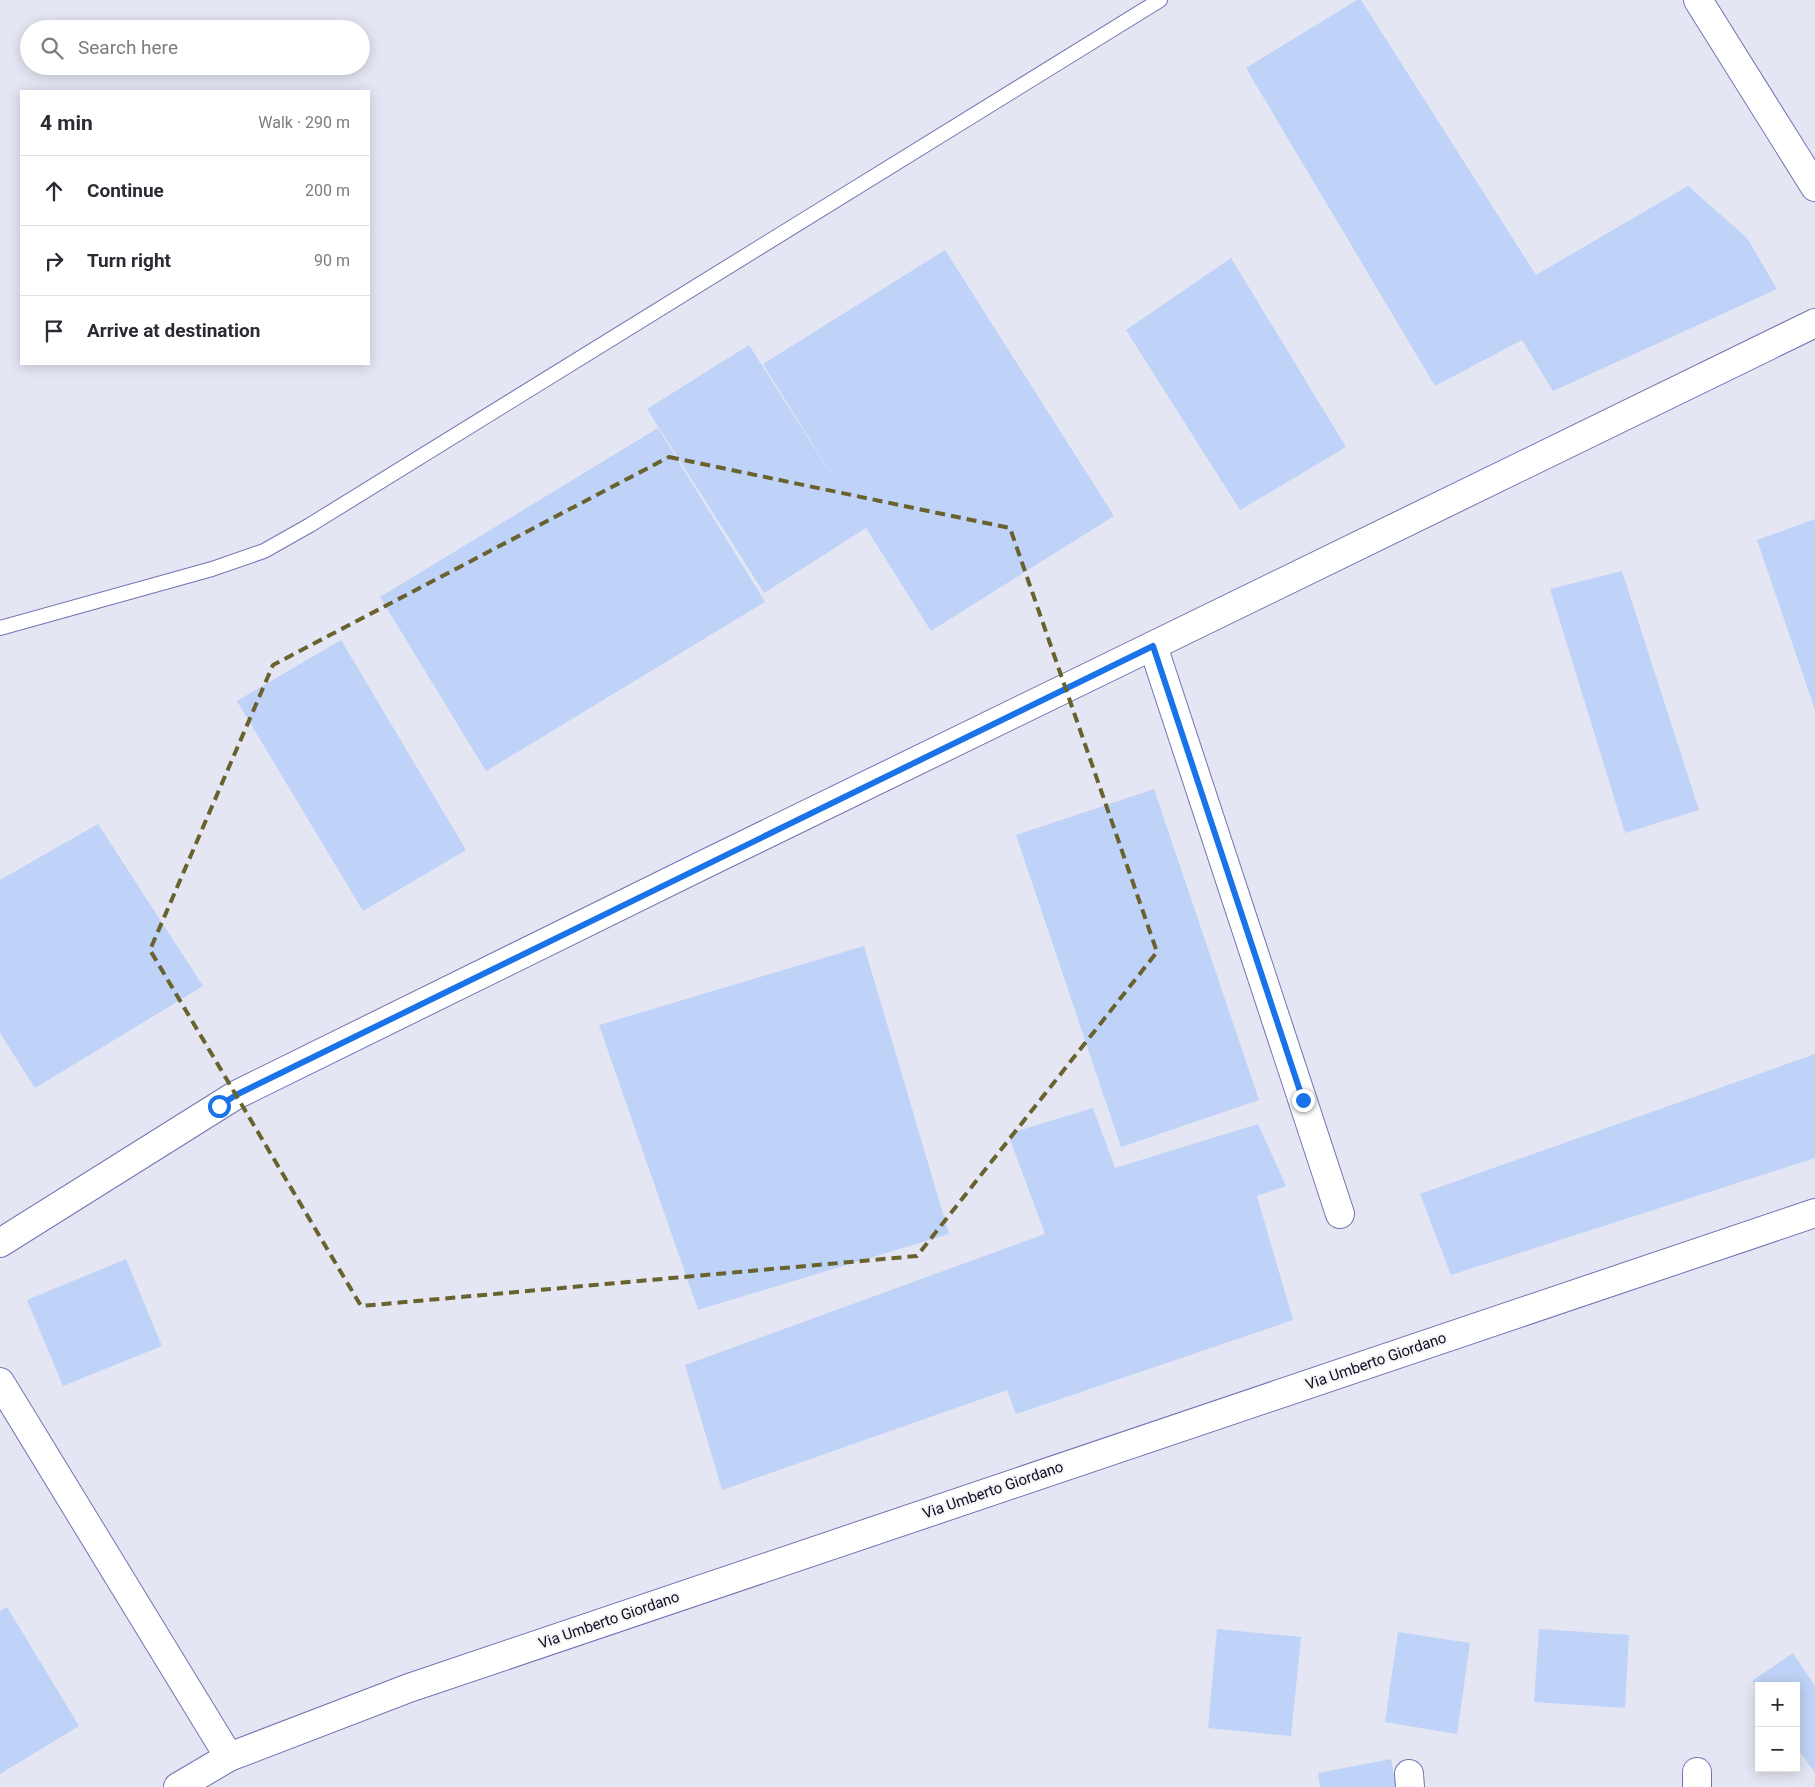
<!DOCTYPE html>
<meta charset="utf-8">
<style>
:root{--surface:#fff;--page:#f7f7f7;--text:#2b2b33;--muted:#7c7c81;--line:#e1e1e2}
body{margin:0;font-family:Roboto,sans-serif;background:var(--page);color:var(--text)}
.controls{position:absolute;right:15px;bottom:15px;display:grid;overflow:hidden;border-radius:0px;box-shadow:0 2px 12px #0003}
.controls button{width:45px;height:45px;display:grid;place-items:center;padding:0;border:0;border-bottom:1px solid var(--line);background:var(--surface);color:var(--text);font:25px sans-serif}
.stop{position:absolute;width:15px;height:15px;margin:-11px;border:4px solid #1a73e8;border-radius:50%;background:#fff}
.stop.end{background:#1a73e8;border-color:#fff;box-shadow:0 1px 5px #0008}
.list{margin:0;padding:0;list-style:none}
h2{display:flex;justify-content:space-between;align-items:center;height:65px;margin:0;padding:0 20px;font-size:21px}
h2 small{font-size:16px;font-weight:400;color:var(--muted)}
.list li{display:grid;grid-template-columns:32px 1fr auto;gap:15px;align-items:center;box-sizing:border-box;height:70px;padding:0 20px;border-top:1px solid var(--line)}
.list b{display:block;font-size:19px;white-space:nowrap}
.list em{font-size:16px;font-style:normal;color:var(--muted)}
.icon{flex:none;width:28px;height:28px;fill:none;stroke:currentColor;stroke-width:2;stroke-linecap:round;stroke-linejoin:round}
.map{position:relative;flex:none;width:1815px;height:1787px;overflow:hidden}
.search{position:absolute;background:var(--surface);box-shadow:0 2px 12px #0003;left:20px;top:20px;width:350px;height:55px;display:flex;align-items:center;gap:12px;box-sizing:border-box;padding:0 18px;border-radius:28px;color:var(--muted);font-size:19px}
.panel{position:absolute;background:var(--surface);box-shadow:0 2px 12px #0003;left:20px;top:90px;width:350px;height:275px;border-radius:0px}
.map>svg:first-child{display:block}
.building{fill:#bed3f7}
.lines{fill:none;stroke-linecap:round;stroke-linejoin:round}
.lane-casing{stroke:#7273b3;stroke-width:16}
.street-casing{stroke:#7273b3;stroke-width:30}
.lane{stroke:#fff;stroke-width:14}
.street{stroke:#fff;stroke-width:28}
.route{stroke:#1a73e8;stroke-width:6}
.marked{fill:none;stroke:#69622e;stroke-width:4;stroke-dasharray:10 6;stroke-linejoin:round}
.labels{text-anchor:middle;dominant-baseline:central;stroke-width:4;stroke-linejoin:round;paint-order:stroke}
.street-label{font-size:15px;fill:#0c0b23;stroke:#f4f4f4}
</style>
<div class="map">
<svg width="1815" height="1787" viewBox="0 0 1815 1787">
<rect width="100%" height="100%" fill="#e4e6f4"/>
<g class="building">
<path d="M 1357,0 L 1361,0 L 1536,275 L 1688,186 L 1747,238 L 1777,289 L 1553,391 L 1522,340 L 1435,386 L 1246,68 Z"/>
<path d="M 945,250 L 1114,516 L 931,631 L 866,528 L 764,593 L 647,409 L 749,345 L 848,501 L 763,364 Z"/>
<path d="M 1231,258 L 1346,447 L 1240,510 L 1126,330 Z"/>
<path d="M 658,428 L 765,602 L 486,771 L 380,597 Z"/>
<path d="M 1815,519 L 1815,710 L 1757,540 Z"/>
<path d="M 1622,571 L 1699,810 L 1625,833 L 1550,589 Z"/>
<path d="M 341,640 L 466,850 L 363,911 L 237,701 Z"/>
<path d="M 1154,789 L 1259,1100 L 1121,1147 L 1016,835 Z"/>
<path d="M 98,824 L 203,986 L 35,1088 L 0,1033 L 0,880 Z"/>
<path d="M 864,946 L 949,1234 L 698,1310 L 599,1025 Z"/>
<path d="M 1815,1054 L 1815,1158 L 1451,1275 L 1420,1194 Z"/>
<path d="M 1093,1108 L 1115,1168 L 1258,1124 L 1286,1186 L 1257,1196 L 1293,1320 L 1016,1414 L 1007,1390 L 722,1490 L 685,1365 L 1045,1234 L 1008,1134 Z"/>
<path d="M 126,1259 L 162,1346 L 63,1386 L 27,1300 Z"/>
<path d="M 7,1607 L 79,1726 L 0,1774 L 0,1611 Z"/>
<path d="M 1217,1629 L 1301,1637 L 1291,1736 L 1208,1728 Z"/>
<path d="M 1539,1629 L 1629,1635 L 1625,1708 L 1534,1702 Z"/>
<path d="M 1398,1632 L 1470,1643 L 1457,1734 L 1385,1722 Z"/>
<path d="M 1793,1653 L 1815,1686 L 1815,1773 L 1796,1746 L 1796,1686 L 1759,1686 L 1759,1690 L 1752,1681 Z"/>
<path d="M 1391,1759 L 1396,1787 L 1320,1787 L 1318,1773 Z"/>
</g>
<g class="lines">
<defs>
<path id="lane" d="M 0,628 L 212,569 L 264,551 L 310,525 L 1160,0"/>
<g id="street">
<path d="M 1698,0 L 1815,187"/>
<path d="M 1153,646 L 1340,1214"/>
<path d="M 0,1243 L 236,1095 L 707,863 L 1815,323"/>
<path d="M 0,1382 L 229,1757"/>
<path d="M 1697,1772 L 1697,1787"/>
<path d="M 1409,1774 L 1410,1787"/>
<path d="M 178,1787 L 229,1757 L 409,1688 L 1815,1213"/>
</g>
</defs>
<use href="#lane" class="lane-casing"/>
<use href="#street" class="street-casing"/>
<use href="#lane" class="lane"/>
<use href="#street" class="street"/>
</g>
<g class="lines">
<path class="route" d="M 219,1106 L 236,1095 L 1153,646 L 1303,1100"/>
</g>
<path class="marked" d="M 669,457 L 1010,528 L 1157,952 L 917,1256 L 361,1306 L 150,950 L 273,665 Z"/>
<g class="labels">
<g class="street-label">
<text transform="translate(1376 1361) rotate(-19)">Via Umberto Giordano</text>
<text transform="translate(993 1490) rotate(-19)">Via Umberto Giordano</text>
<text transform="translate(609 1620) rotate(-19)">Via Umberto Giordano</text>
</g>
</g>
</svg>
<div class="controls">
<button>+</button>
<button>−</button>
</div>
<div class="stop" style="left:219px;top:1106px"></div>
<div class="stop end" style="left:1303px;top:1100px"></div>
<div class="search"><svg class="icon" aria-label="search" viewBox="0 0 24 24"><circle cx="10" cy="10" r="6"/><path d="M15 15l6 6"/></svg>Search here</div>
<section class="panel">
<h2>4 min<small>Walk · 290 m</small></h2>
<ul class="list">
<li><svg class="icon" aria-label="ahead" viewBox="0 0 24 24"><path d="M12 20V5M6 11l6-6 6 6"/></svg><div><b>Continue</b></div><em>200 m</em></li>
<li><svg class="icon" aria-label="right" viewBox="0 0 24 24"><path d="M7 20v-9h11M14 6l5 5-5 5"/></svg><div><b>Turn right</b></div><em>90 m</em></li>
<li><svg class="icon" aria-label="arrive" viewBox="0 0 24 24"><path d="M6 21V4h12l-3 4 3 4H6"/></svg><div><b>Arrive at destination</b></div></li>
</ul>
</section>
</div>
